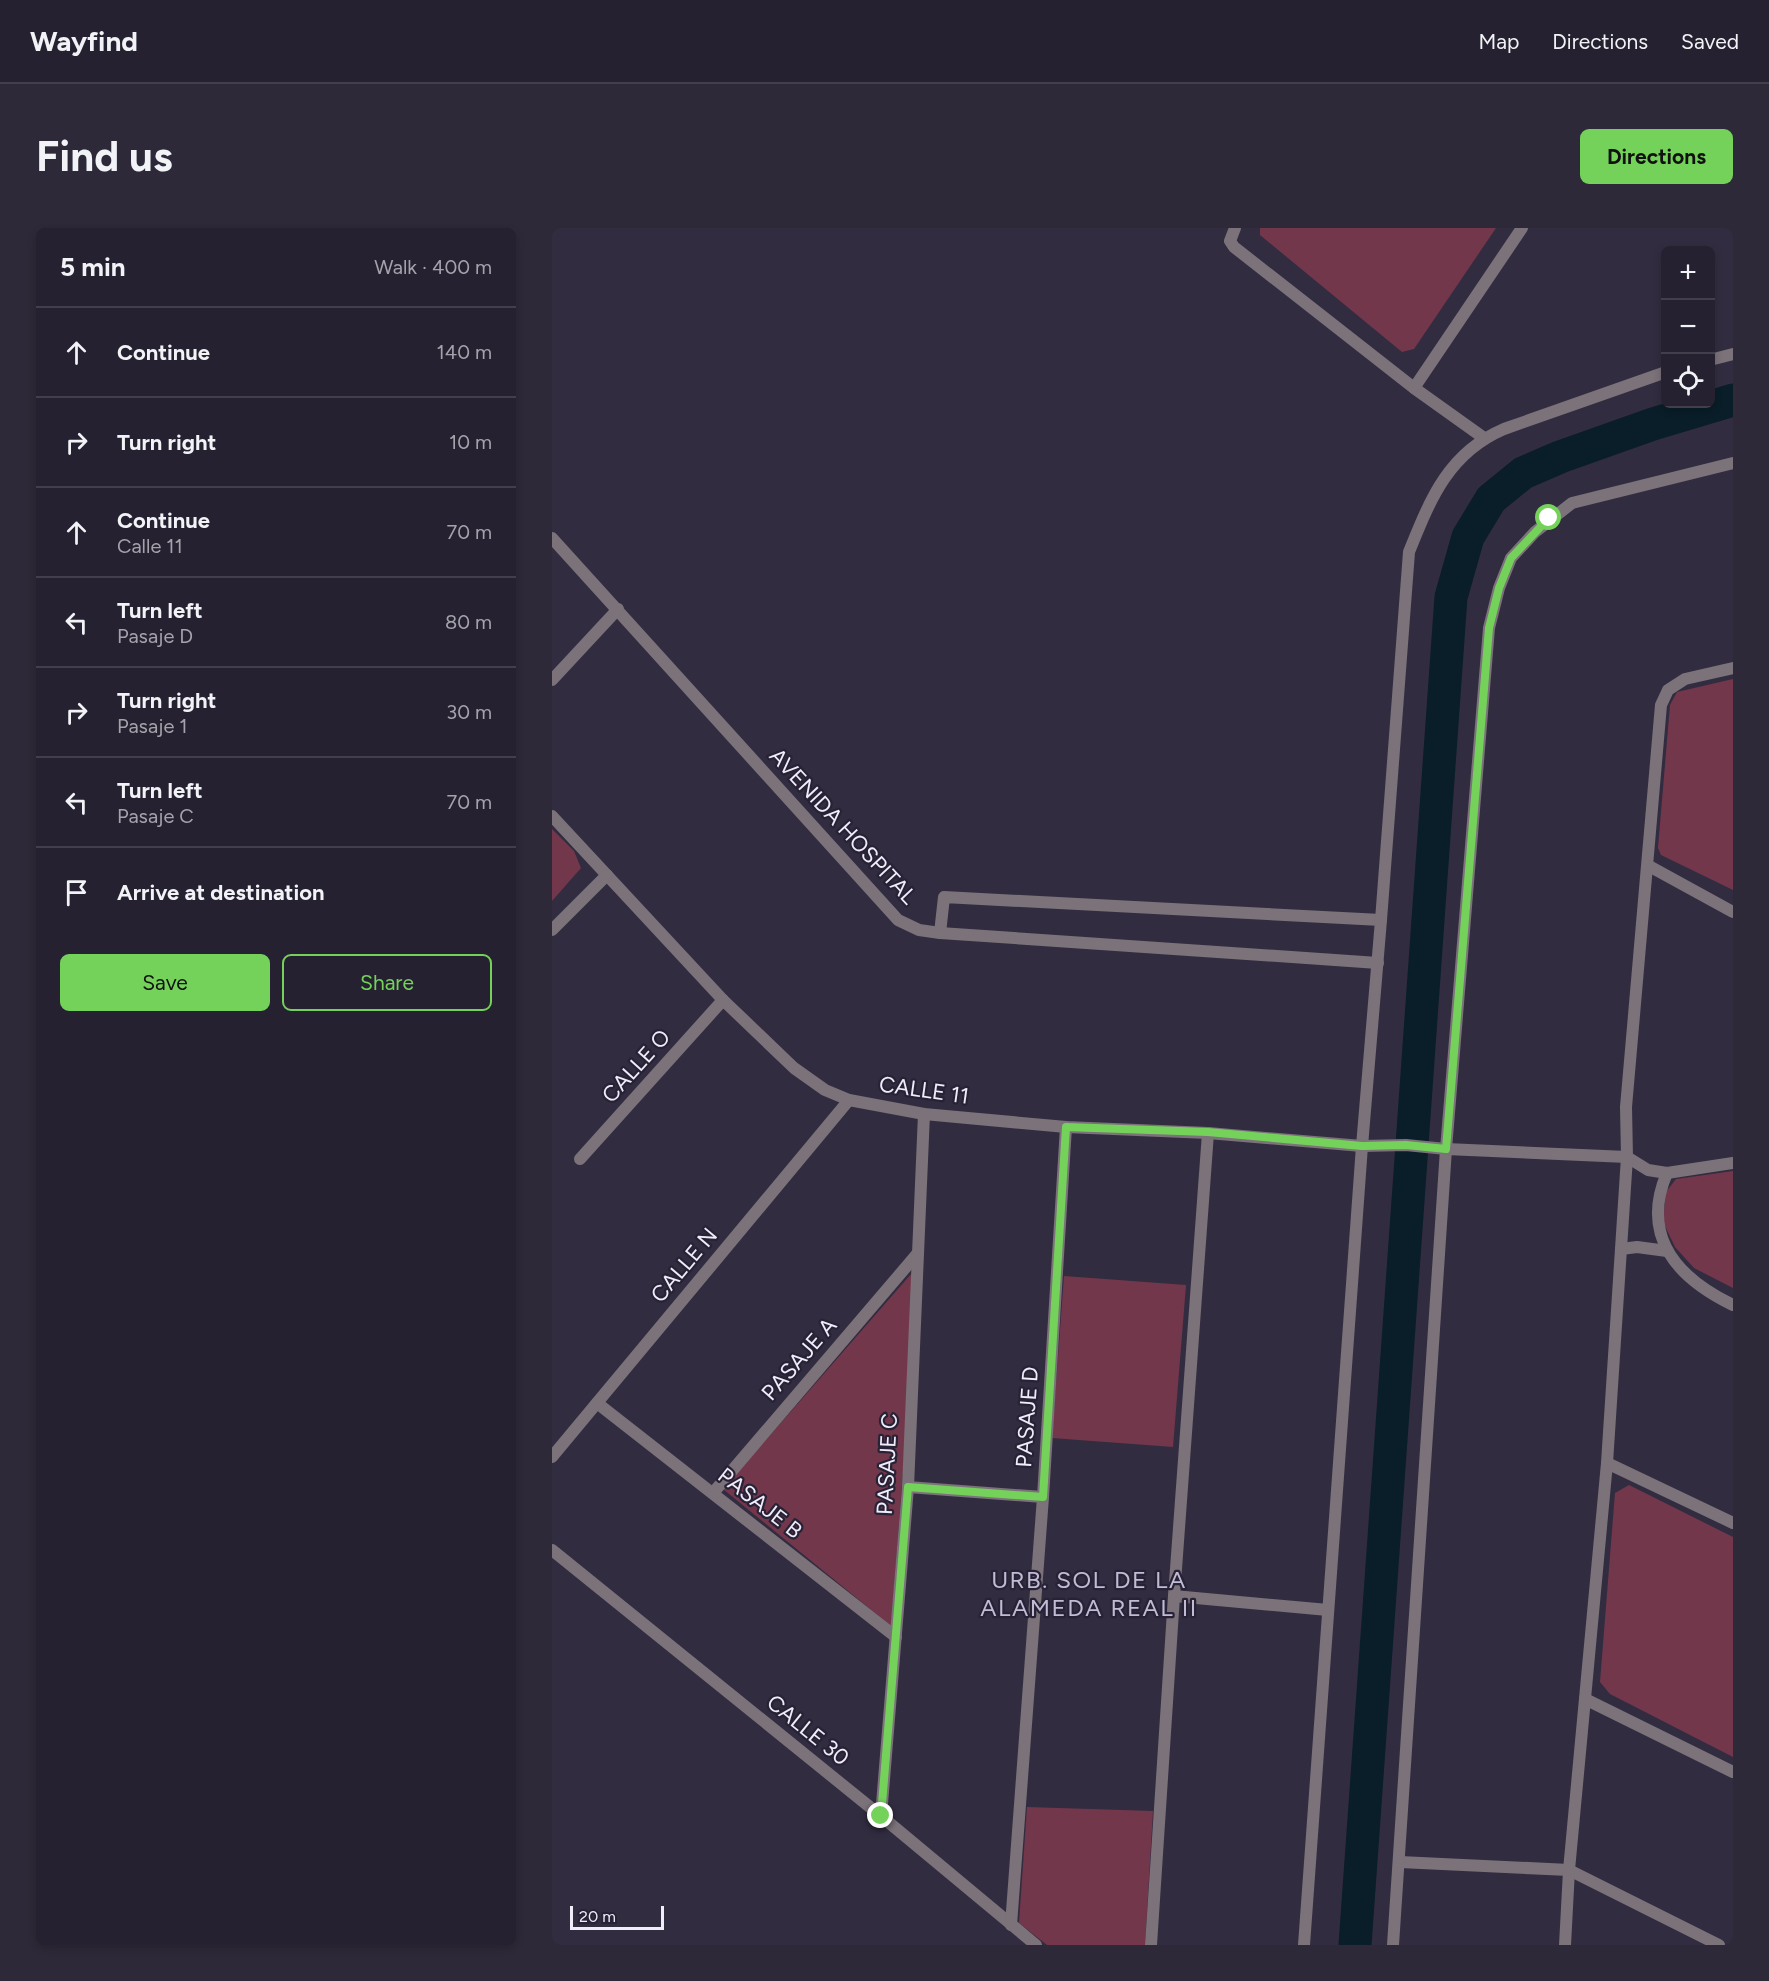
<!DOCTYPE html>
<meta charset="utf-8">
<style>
:root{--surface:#262130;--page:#2e2938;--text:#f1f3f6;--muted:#a4a3ab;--line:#423e4c;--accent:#74d25b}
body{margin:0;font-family:Figtree,sans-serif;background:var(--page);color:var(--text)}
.controls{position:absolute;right:18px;top:18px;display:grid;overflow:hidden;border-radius:9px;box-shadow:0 3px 9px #0003}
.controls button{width:54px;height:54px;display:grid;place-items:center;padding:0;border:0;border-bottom:2px solid var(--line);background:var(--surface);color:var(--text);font:30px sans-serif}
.scale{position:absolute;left:18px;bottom:15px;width:94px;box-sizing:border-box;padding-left:6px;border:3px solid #f0ecfa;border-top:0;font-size:16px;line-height:21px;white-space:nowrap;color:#f0ecfa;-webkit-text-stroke:4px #282236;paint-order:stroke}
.stop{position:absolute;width:18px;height:18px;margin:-14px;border:4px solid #74d25b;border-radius:50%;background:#fff}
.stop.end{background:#74d25b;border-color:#fff;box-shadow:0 2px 6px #0008}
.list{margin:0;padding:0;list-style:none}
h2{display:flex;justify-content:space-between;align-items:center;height:78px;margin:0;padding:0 24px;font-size:26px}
h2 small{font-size:20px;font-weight:400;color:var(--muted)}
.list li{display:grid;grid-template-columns:39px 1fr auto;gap:18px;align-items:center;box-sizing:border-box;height:90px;padding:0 24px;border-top:2px solid var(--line)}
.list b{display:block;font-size:22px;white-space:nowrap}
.list p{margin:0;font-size:20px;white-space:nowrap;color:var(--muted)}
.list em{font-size:20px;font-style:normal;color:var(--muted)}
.actions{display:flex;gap:12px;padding:18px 24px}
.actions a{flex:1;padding:14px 0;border:2px solid var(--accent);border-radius:9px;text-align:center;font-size:21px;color:var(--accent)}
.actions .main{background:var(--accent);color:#111}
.icon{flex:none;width:33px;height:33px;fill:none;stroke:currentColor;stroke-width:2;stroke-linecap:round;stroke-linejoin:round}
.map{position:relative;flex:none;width:1181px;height:1717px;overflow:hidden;border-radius:9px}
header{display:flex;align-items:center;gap:36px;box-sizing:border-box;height:84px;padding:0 30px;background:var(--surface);border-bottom:2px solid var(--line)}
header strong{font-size:28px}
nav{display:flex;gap:33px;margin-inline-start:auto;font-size:21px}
.intro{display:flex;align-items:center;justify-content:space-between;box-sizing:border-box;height:144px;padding:0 36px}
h1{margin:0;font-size:42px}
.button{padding:15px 27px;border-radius:9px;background:var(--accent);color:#111;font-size:21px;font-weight:700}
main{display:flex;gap:36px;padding:0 36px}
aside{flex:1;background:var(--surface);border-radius:9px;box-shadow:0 3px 9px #0003}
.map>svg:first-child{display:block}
.green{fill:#73374b}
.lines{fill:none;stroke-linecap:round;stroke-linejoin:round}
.canal{stroke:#091e29;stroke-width:33}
.street{stroke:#7b727a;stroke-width:12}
.route{stroke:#74d25b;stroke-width:8}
.labels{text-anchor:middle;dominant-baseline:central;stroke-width:4.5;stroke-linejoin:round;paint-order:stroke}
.street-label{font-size:22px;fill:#f0ecfa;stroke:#282236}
.neighbourhood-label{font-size:24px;letter-spacing:1.5px;fill:#c1bbd4;stroke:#282236}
</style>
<header>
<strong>Wayfind</strong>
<nav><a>Map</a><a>Directions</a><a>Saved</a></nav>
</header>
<div class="intro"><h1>Find us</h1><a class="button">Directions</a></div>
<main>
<aside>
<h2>5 min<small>Walk · 400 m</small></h2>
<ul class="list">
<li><svg class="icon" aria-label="ahead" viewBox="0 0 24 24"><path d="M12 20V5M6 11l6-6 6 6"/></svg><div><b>Continue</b></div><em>140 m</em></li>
<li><svg class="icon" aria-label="right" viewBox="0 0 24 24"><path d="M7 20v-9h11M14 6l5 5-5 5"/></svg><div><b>Turn right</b></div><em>10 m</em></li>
<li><svg class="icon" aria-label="ahead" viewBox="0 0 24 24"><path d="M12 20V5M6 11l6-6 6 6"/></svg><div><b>Continue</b><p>Calle 11</p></div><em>70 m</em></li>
<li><svg class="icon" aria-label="left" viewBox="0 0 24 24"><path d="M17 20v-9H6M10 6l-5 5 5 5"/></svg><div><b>Turn left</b><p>Pasaje D</p></div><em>80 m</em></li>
<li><svg class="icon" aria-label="right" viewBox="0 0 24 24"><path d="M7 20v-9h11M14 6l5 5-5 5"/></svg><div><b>Turn right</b><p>Pasaje 1</p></div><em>30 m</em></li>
<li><svg class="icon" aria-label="left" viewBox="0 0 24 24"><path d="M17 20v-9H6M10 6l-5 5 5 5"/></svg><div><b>Turn left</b><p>Pasaje C</p></div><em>70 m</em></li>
<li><svg class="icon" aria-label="arrive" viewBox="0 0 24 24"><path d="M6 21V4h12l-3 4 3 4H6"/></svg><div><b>Arrive at destination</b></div></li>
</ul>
<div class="actions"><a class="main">Save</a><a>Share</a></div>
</aside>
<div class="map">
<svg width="1181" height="1717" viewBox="0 0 1181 1717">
<rect width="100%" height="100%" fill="#322c40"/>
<g class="green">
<path d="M 708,0 L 944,0 L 862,121 L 850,124 L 708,7 Z"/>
<path d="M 1181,451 L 1181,662 L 1109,627 L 1106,620 L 1118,477 L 1125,464 Z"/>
<path d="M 0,601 L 22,623 L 29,640 L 0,673 Z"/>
<path d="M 1181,943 L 1181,1060 L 1142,1040 L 1123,1019 L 1111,994 L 1114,964 L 1124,951 Z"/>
<path d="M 367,1037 L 339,1398 L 171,1261 Z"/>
<path d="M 512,1048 L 634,1057 L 621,1219 L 500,1210 Z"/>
<path d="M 1077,1257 L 1181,1309 L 1181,1529 L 1058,1466 L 1048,1454 L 1063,1265 Z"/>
<path d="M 475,1579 L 601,1583 L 593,1717 L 495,1717 L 467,1695 Z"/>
</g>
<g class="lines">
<path class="canal" d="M 803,1717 L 899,369 L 916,309 L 939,271 L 971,245 L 1008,229 L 1101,196 L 1181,172"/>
<g class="street">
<path d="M 683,0 L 678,13 L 682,19 L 862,160 L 932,210"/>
<path d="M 1158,132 L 1181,126"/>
<path d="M 862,160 L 970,0"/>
<path d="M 0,310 L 346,692 L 367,702 L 388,705 L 826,735"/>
<path d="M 0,452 L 66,381"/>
<path d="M 0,588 L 171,772 L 242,840 L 273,862 L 297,872 L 372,886 L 514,899 L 656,905 L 810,918 L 854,917 L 894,921 L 1075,929 L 1096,942 L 1115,945 L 1181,935"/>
<path d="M 1097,638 L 1181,684"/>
<path d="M 0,702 L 55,647"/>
<path d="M 388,705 L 392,669 L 829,692"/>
<path d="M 28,931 L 171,772"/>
<path d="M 1115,945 C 1088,1008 1125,1050 1181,1077"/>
<path d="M 1069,1021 L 1085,1019 L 1115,1023"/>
<path d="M 45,1175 L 344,1409"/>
<path d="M 0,1229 L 297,872"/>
<path d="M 1055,1235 L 1181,1295"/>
<path d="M 356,1259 L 491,1269"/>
<path d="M 161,1265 L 366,1025"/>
<path d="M 0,1322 L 329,1588 L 484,1717"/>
<path d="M 622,1368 L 776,1382"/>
<path d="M 1033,1471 L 1181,1544"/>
<path d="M 329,1588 L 356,1259 L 372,886"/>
<path d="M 848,1634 L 1017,1642 L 1167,1717"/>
<path d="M 459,1697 L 491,1269 L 514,899"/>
<path d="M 599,1717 L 622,1368 L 656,905"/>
<path d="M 752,1717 L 810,918 L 829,692 L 857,324 C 878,272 896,225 952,201 L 1114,144"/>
<path d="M 841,1717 L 894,921 L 937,400 L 947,360 L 959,330 L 983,304 L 1020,275 L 1181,235"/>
<path d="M 1013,1717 L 1017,1642 L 1055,1235 L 1075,929 L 1074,879 L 1109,477 L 1116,462 L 1133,451 L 1181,440"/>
</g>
</g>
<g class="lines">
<path class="route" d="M 329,1588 L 356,1259 L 491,1269 L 514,899 L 656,904 L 810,918 L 854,917 L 894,921 L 937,400 L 947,360 L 959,330 L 997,290"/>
</g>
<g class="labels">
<g class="street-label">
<text transform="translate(291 598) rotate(47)">AVENIDA HOSPITAL</text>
<text transform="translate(84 838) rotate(-48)">CALLE O</text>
<text transform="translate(372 862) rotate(8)">CALLE 11</text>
<text transform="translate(132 1037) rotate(-50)">CALLE N</text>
<text transform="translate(247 1131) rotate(-49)">PASAJE A</text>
<text transform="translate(475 1189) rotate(-86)">PASAJE D</text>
<text transform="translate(335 1236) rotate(-87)">PASAJE C</text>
<text transform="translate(208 1275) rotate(38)">PASAJE B</text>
<text transform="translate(256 1502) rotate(39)">CALLE 30</text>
</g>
<g class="neighbourhood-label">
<text x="537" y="1351">URB. SOL DE LA<tspan x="537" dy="28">ALAMEDA REAL II</tspan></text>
</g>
</g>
</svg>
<div class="controls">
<button>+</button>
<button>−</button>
<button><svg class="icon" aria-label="locate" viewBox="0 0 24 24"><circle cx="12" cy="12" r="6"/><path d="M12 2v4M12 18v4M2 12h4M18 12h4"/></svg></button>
</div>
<div class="scale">20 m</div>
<div class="stop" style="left:997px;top:290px"></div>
<div class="stop end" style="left:329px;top:1588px"></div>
</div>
</main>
